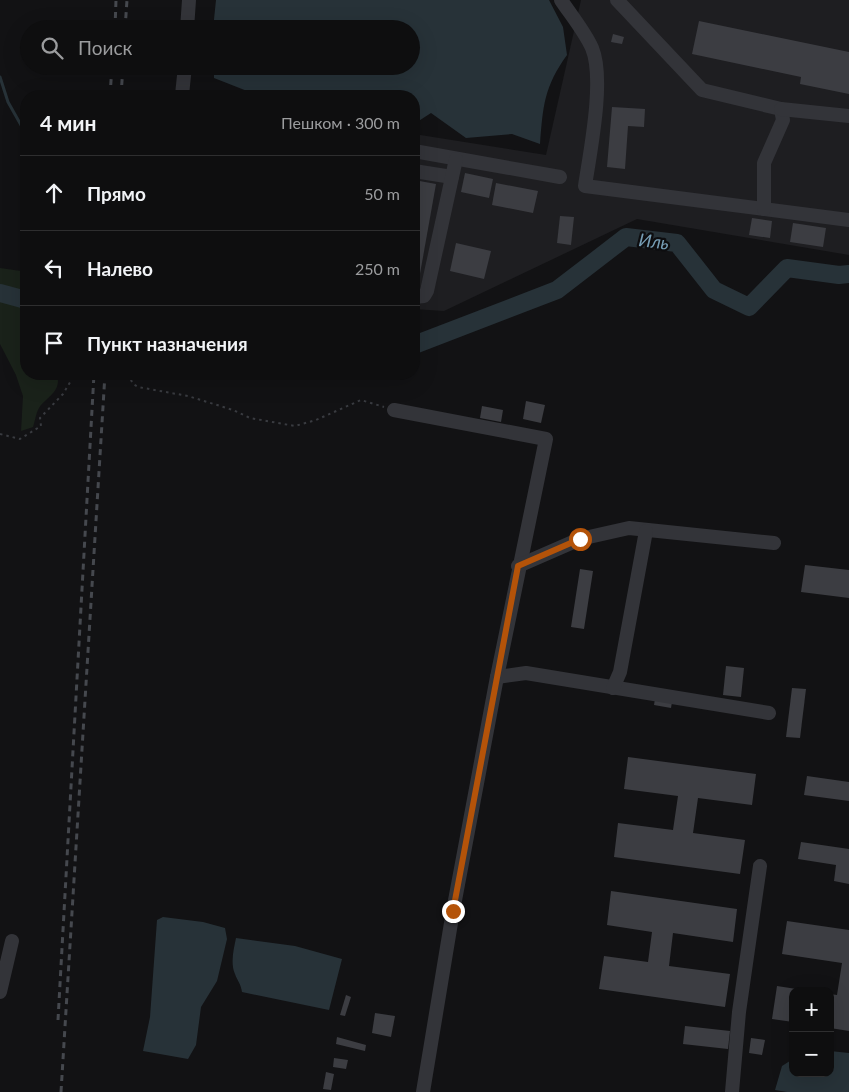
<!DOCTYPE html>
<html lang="ru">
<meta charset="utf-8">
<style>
:root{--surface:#0e0e0f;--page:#1c1c1d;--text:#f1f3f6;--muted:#9b9c9e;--line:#2e2e2f}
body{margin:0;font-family:Lato,sans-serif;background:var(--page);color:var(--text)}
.controls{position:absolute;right:15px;bottom:15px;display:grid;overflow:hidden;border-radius:10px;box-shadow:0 5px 20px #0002}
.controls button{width:45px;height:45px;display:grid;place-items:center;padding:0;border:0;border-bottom:1px solid var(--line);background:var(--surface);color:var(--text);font:25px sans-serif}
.stop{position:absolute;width:15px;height:15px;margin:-11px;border:4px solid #b45309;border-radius:50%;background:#fff}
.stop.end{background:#b45309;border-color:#fff;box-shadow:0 1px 5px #0008}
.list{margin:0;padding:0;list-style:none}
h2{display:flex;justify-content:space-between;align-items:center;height:65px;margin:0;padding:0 20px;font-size:21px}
h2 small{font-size:16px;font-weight:400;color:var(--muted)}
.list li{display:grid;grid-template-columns:32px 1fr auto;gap:15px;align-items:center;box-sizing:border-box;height:75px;padding:0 20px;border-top:1px solid var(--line)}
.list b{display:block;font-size:19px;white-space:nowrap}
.list em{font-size:16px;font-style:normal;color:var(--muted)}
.icon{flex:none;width:28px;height:28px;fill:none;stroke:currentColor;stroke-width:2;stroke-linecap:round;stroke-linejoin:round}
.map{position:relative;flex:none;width:849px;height:1092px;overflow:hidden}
.search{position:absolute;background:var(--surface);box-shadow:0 5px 20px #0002;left:20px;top:20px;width:400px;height:55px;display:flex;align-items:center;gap:12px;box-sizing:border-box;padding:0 18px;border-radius:28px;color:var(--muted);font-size:19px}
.panel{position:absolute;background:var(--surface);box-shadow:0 5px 20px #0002;left:20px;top:90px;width:400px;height:290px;border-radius:20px}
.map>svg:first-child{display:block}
.built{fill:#1e1e21}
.green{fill:#1a221a}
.water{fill:#273238}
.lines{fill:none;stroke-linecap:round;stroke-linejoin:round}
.stream{stroke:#273238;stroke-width:3}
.river{stroke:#273238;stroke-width:18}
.building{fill:#3c3d42}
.path{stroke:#393b40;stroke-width:2;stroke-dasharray:2.5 4;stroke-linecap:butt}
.minor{stroke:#333439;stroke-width:14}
.rail{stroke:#45484e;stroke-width:3;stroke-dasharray:6 5;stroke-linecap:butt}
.route{stroke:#b45309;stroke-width:6}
.labels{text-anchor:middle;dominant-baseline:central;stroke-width:4.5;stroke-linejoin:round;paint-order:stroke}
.water-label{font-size:18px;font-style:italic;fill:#769db4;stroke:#0d0d0f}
</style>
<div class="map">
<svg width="849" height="1092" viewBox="0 0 849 1092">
<rect width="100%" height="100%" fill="#121214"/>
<path class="built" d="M 581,0 L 849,0 L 849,255 L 637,219 L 444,311 L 414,309 L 414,134 L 546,155 Z"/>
<path class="green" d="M 26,263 L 26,374 L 57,374 C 62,392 47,396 39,408 C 36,413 35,421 33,427 L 21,431 L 23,396 L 16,375 L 0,344 L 0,268 L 21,271 Z"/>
<g class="water">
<path d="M 216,0 L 549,0 L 563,27 L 567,55 C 544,87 543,106 540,144 L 512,134 L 466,138 L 431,113 L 414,124 L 414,96 L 260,96 L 214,78 L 214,66 L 411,66 L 411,29 L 213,29 Z"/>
<path d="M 163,917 L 203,922 L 225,928 L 227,939 L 217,981 L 201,1007 L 196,1045 L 188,1059 L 143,1051 L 150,1017 L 157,920 Z"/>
<path d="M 236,938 L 295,946 L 342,959 L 329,1010 L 242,992 C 241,984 237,980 235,974 C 230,963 234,948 236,938 Z"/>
<path d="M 830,1051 L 849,1053 L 849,1092 L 787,1092 L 775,1090 L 782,1066 L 793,1059 L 793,1073 L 830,1073 Z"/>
</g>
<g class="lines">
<path class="stream" d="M 0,77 L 8,102 L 26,134"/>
<g class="river">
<path d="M 0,293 L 26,300"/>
<path d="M 414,345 L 557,290 L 626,237 L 677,243 L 714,290 L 749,307 L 787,268 L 839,275 L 849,274"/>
</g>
</g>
<g class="building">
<path d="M 699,21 L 849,52 L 849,94 L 800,84 L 801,77 L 692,54 Z"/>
<path d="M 613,34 L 624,37 L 622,44 L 611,42 Z"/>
<path d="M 612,107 L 645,109 L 644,127 L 628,126 L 625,169 L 607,167 Z"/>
<path d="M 465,173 L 493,179 L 489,198 L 461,192 Z"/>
<path d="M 414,180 L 436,184 L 418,285 L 414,285 Z"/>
<path d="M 496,183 L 538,191 L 533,213 L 492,205 Z"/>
<path d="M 560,216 L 574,217 L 571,245 L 557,243 Z"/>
<path d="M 752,218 L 772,221 L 770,238 L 749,235 Z"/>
<path d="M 793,223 L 826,228 L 823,247 L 790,242 Z"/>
<path d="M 456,243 L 491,251 L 484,279 L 450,271 Z"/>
<path d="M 526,401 L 545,405 L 541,423 L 523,419 Z"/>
<path d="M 482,406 L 503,410 L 501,422 L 480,418 Z"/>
<path d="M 805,565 L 849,570 L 849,598 L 801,592 Z"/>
<path d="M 580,569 L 593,571 L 584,629 L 571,627 Z"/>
<path d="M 726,666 L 744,668 L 741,697 L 723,695 Z"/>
<path d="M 792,688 L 806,689 L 800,738 L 786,737 Z"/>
<path d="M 655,699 L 672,702 L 671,708 L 654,705 Z"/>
<path d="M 628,757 L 756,774 L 752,805 L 698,798 L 693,833 L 745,840 L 740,874 L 614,857 L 618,823 L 673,830 L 678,796 L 624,789 Z"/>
<path d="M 807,776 L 849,782 L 849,801 L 804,795 Z"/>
<path d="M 801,842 L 849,849 L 849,884 L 834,881 L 836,865 L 798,859 Z"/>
<path d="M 611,891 L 737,909 L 733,942 L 673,933 L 669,966 L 730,974 L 725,1007 L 599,989 L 604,956 L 648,962 L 652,932 L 607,925 Z"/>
<path d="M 787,921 L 849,930 L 849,1031 L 830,1028 L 830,994 L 837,995 L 842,963 L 782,954 Z"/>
<path d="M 777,986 L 803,990 L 793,991 L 793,1022 L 772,1019 Z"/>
<path d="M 346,995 L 351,997 L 345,1016 L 340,1015 Z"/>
<path d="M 375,1013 L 395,1016 L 391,1037 L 372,1033 Z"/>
<path d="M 685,1026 L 730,1031 L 728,1049 L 683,1044 Z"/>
<path d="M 337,1037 L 366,1045 L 365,1051 L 336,1044 Z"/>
<path d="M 751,1038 L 765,1040 L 762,1055 L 749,1053 Z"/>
<path d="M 334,1058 L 348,1060 L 346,1069 L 333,1067 Z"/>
<path d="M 326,1072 L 334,1074 L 331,1090 L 323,1089 Z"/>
</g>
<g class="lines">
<g class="path">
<path d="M 128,374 L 133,384 L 138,387 L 188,396 L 233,410 L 250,418 L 295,426 L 316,420 L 361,400 L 384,407"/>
<path d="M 0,434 L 20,439 L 41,426 L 40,418 L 63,394 L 75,374"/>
</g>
<g class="minor">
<path d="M 561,0 C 571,15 585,32 592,48 C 605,79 590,152 585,186 L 849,220"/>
<path d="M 617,0 L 702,90 L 781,109 L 783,120 L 764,163 L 764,209"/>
<path d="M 187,29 L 189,0"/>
<path d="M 185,96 L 182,95 L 185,66"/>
<path d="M 781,109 L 849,116"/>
<path d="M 414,151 L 560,177"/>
<path d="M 414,171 L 452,177"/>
<path d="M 414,297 L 424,296 L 427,291 L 456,159"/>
<path d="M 394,410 L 546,439 L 497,677 L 453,911 L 423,1092"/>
<path d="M 518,566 L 580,539 L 629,528 L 774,543"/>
<path d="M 497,677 L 526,673 L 769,713"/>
<path d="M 613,688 L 620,672 L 646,531"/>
<path d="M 0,992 L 12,941"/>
<path d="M 732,1092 L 739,1012 L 760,866"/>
</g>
<g class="rail">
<path d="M 115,29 L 116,0"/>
<path d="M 125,29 L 127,0"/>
<path d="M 110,96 L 112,66"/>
<path d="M 121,96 L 123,66"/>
<path d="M 58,1020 L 94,374"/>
<path d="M 61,1092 L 105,374"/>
</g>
</g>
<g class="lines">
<path class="route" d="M 453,911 L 518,566 L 580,539"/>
</g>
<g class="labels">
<g class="water-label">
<text transform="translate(654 241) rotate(7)">Иль</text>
</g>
</g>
</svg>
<div class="controls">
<button>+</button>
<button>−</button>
</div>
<div class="stop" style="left:580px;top:539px"></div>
<div class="stop end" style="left:453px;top:911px"></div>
<div class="search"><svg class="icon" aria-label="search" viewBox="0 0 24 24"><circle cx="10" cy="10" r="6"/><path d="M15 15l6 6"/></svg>Поиск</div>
<section class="panel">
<h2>4 мин<small>Пешком · 300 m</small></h2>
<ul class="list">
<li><svg class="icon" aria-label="ahead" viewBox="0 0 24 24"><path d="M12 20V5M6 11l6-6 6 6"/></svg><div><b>Прямо</b></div><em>50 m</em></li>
<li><svg class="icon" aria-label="left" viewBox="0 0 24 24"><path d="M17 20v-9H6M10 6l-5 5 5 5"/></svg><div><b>Налево</b></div><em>250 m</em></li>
<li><svg class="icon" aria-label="arrive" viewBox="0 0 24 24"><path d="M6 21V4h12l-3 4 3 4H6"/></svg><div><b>Пункт назначения</b></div></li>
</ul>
</section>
</div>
